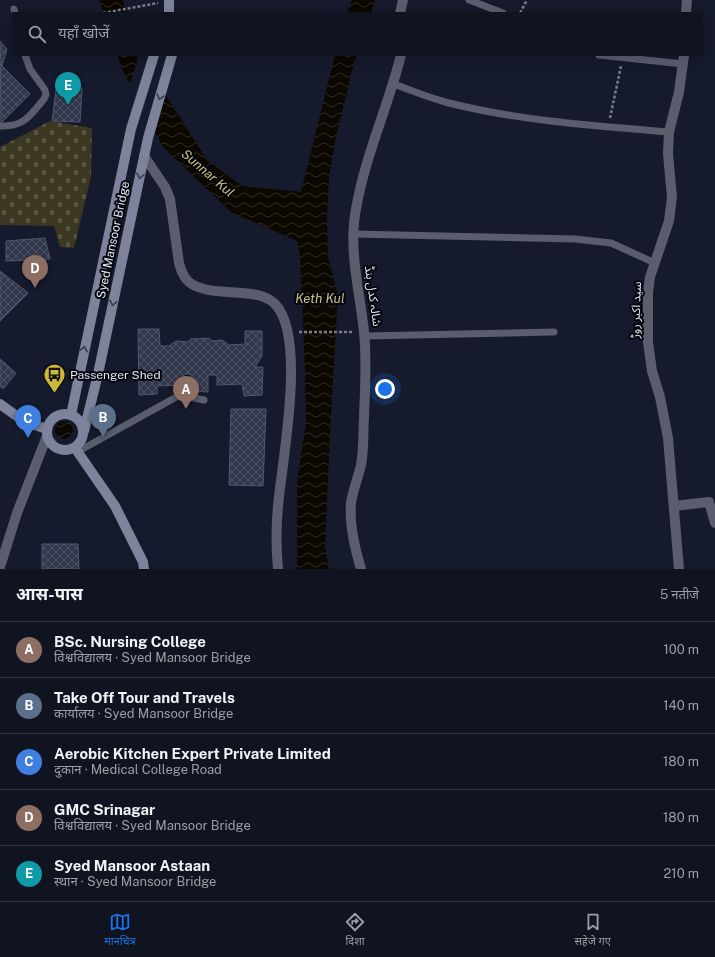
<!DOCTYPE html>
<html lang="hi">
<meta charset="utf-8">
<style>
:root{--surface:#101421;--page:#1e212e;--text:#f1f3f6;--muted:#9c9ea5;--line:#30333f;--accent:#1a73e8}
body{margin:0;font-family:"Public Sans","Noto Sans Arabic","Noto Sans Devanagari",sans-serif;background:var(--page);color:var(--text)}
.you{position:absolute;left:385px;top:389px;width:14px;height:14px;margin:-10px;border:3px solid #fff;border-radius:50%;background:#1a73e8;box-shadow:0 0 0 6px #1a73e833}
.badge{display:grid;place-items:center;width:26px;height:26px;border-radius:50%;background:var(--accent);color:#fff;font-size:13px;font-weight:700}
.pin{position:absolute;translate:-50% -33px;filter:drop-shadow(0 1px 2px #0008)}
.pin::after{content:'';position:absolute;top:21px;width:14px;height:12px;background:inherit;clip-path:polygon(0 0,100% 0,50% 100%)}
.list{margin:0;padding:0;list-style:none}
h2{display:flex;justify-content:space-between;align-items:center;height:52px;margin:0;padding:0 16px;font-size:17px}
h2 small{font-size:13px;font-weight:400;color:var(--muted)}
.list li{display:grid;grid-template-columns:26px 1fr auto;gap:12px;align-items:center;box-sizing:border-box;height:56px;padding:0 16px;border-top:1px solid var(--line)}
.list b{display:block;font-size:15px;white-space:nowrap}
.list p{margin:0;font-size:13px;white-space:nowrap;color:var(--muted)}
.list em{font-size:13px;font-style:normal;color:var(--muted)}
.icon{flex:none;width:22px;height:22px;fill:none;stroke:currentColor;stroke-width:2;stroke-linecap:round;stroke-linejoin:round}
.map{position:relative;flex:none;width:715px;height:569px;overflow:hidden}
.search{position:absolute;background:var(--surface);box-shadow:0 4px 16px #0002;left:12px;right:12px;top:12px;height:44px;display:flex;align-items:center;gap:10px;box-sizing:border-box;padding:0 14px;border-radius:0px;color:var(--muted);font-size:15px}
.sheet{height:332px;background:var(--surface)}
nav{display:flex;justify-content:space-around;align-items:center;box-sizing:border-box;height:56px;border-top:1px solid var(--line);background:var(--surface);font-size:11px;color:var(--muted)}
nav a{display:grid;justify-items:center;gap:2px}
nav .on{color:var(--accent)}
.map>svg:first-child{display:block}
.cemetery{fill:url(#cemetery-stones)}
.water{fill:url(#water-waves)}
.pier{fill:#151a2c}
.building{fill:url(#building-cross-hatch);stroke:#51586d}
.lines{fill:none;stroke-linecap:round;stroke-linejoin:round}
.path{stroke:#787d8c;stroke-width:2.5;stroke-dasharray:3 2;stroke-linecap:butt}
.service{stroke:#595d6c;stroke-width:7}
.minor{stroke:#595d6c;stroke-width:10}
.secondary{stroke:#7c839a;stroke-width:10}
.oneway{stroke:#3a3e4c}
.labels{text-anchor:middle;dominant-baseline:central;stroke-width:4;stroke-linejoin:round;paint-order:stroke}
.street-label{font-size:12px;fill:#e4e8f5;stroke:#04060d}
.poi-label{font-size:12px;fill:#e4e8f5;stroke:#04060d;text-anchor:start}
.water-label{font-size:13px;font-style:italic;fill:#c9c183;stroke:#04060d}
</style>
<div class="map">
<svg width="715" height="569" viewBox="0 0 715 569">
<defs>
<pattern id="cemetery-stones" width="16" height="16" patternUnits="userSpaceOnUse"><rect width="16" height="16" fill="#3b3720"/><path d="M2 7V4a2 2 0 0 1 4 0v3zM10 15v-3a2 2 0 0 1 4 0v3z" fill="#575441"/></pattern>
<pattern id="water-waves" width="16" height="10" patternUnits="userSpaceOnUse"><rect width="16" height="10" fill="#0c0800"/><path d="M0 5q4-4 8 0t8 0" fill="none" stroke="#2f2c26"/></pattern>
<pattern id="building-cross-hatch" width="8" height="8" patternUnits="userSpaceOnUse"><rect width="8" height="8" fill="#32384c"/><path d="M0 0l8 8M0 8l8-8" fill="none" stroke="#505566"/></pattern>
</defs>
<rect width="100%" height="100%" fill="#151a2c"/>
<path class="cemetery" d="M 50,121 L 92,128 L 91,176 L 74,248 L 60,247 L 54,226 L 0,225 L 0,147 Z"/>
<g class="water">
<path d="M 99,0 L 123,0 L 126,13 L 104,13 Z"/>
<path d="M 352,0 L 375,0 L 371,13 L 347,13 Z"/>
<path d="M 117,55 L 140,55 L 207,160 L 242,186 L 301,192 L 335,55 L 357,55 L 352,71 L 336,137 L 329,177 L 327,218 L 328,257 L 338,296 L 330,433 L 325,546 L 329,569 L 297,569 L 297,481 L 306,423 L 305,369 L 300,256 L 297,241 L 231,212 L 163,147 L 122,69 Z"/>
<circle cx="64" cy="430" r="9"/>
</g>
<path class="pier" d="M 139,55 L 142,55 L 165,92 L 153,132 L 129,87 Z"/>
<g class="building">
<path d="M 0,41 L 7,49 L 2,66 L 30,94 L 1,123 Z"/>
<path d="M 82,88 L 80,122 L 52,121 L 56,89 Z"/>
<path d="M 45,238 L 50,259 L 6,261 L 6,241 Z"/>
<path d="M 0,271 L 28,293 L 0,321 Z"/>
<path d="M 138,329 L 159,329 L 160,346 L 169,346 L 176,341 L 188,342 L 191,339 L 209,338 L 212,341 L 222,340 L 229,345 L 245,344 L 245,331 L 262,331 L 262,356 L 255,367 L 263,367 L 262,395 L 244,396 L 242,384 L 217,385 L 217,375 L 208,375 L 208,392 L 193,391 L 191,374 L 184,374 L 183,385 L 157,386 L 157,394 L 139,395 Z"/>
<path d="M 0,359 L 16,373 L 3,389 L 0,386 Z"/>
<path d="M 231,409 L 266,409 L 263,486 L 229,485 Z"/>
<path d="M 42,544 L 78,544 L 79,569 L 42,569 Z"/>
</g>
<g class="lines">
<g class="path">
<path d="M 103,13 L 158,3"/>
<path d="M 520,13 L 527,0"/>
<path d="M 610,118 L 621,66"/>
<path d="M 299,332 L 354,332"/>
</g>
<g class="service">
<path d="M 469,0 L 503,13"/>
<path d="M 14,9 L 15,13"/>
<path d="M 599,55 L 683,64"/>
<path d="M 394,84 C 412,91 430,98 449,103 C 521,121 595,126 669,132"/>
<path d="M 0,126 C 24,127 30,116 44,99 L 46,95 L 45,90 L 30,69 L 25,55"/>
<path d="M 353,234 L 575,239 L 611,243 L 655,263"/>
<path d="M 365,336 L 554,332"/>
<path d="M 77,452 L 180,395 L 204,400"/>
</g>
<g class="minor">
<path d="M 400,13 L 403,0"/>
<path d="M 686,13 L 687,0"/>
<path d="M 144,156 L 165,187 L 170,199 L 179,263 C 181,270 183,277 189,282 C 209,299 258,285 275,304 C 307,337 282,461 278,506 C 276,527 276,548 278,569"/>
<path d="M 674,506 L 709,502 L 715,523"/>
<path d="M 0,567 L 17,513 L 47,436"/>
<path d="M 361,569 C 355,549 349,525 351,503 C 353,490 358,478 361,465 C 364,450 363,433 364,417 C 365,389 367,360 364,332 C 360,292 348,250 356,209 C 365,156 388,107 401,55"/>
<path d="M 679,569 L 668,438 L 660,397 L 652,371 L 648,342 L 648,293 L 650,277 L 669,221 L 672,197 L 668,154 L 669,132 L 679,92 L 684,55"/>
</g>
<g class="secondary">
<path d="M 169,13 L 169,0"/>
<path d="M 0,404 L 25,422 L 47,429"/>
<circle cx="65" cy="432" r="18"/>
<path d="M 71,415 L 131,129 L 154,55"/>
<path d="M 84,431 L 98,374 L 148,138 L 172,55"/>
<path d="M 75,448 L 115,506 L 143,562 L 144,569"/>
</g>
</g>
<defs><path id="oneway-chevron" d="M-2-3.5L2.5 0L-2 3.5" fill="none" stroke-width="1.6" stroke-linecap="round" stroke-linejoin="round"/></defs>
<g class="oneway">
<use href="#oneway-chevron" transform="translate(160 97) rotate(106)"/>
<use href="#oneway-chevron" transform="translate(140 176) rotate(102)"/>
<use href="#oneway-chevron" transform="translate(113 303) rotate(102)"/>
<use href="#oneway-chevron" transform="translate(84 349) rotate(-78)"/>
</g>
<defs>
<symbol id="bus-pin" viewBox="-11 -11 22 30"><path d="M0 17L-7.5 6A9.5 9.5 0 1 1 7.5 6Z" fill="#cbba39" stroke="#04060d"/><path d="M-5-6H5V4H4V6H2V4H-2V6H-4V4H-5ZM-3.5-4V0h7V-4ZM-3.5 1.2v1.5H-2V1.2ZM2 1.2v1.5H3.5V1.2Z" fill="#111"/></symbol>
</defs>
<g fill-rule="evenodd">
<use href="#bus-pin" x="42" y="362" width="25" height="34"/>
</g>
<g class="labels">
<g class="street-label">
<text transform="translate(113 240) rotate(-78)">Syed Mansoor Bridge</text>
<text transform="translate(373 296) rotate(82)">شالہ کدل بنڈ</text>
<text transform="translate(636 310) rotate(-88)">سید اکبر روڑ</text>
</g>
<g class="poi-label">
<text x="70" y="375">Passenger Shed</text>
</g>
<g class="water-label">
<text transform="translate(208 173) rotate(41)">Sunnar Kul</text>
<text x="320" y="298">Keth Kul</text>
</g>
</g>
</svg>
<div class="you"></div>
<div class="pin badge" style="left:186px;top:409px;background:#8d6e63">A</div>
<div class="pin badge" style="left:103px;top:437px;background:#5c6f8a">B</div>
<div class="pin badge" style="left:28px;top:438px;background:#3f7fe0">C</div>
<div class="pin badge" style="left:35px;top:288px;background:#8d6e63">D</div>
<div class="pin badge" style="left:68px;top:105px;background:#0f9aa8">E</div>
<div class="search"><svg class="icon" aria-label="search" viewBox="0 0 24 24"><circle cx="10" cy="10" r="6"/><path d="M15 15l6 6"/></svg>यहाँ खोजें</div>
</div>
<section class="sheet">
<h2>आस-पास<small>5 नतीजे</small></h2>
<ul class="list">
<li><span class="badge" style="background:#8d6e63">A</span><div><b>BSc. Nursing College</b><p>विश्वविद्यालय · Syed Mansoor Bridge</p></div><em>100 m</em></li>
<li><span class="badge" style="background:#5c6f8a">B</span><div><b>Take Off Tour and Travels</b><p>कार्यालय · Syed Mansoor Bridge</p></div><em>140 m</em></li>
<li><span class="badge" style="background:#3f7fe0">C</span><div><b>Aerobic Kitchen Expert Private Limited</b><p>दुकान · Medical College Road</p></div><em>180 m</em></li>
<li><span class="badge" style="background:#8d6e63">D</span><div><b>GMC Srinagar</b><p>विश्वविद्यालय · Syed Mansoor Bridge</p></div><em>180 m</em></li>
<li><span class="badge" style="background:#0f9aa8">E</span><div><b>Syed Mansoor Astaan</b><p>स्थान · Syed Mansoor Bridge</p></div><em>210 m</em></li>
</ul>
</section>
<nav>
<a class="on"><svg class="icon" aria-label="map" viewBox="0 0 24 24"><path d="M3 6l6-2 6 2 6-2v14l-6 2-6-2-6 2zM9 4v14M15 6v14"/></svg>मानचित्र</a>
<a><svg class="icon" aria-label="directions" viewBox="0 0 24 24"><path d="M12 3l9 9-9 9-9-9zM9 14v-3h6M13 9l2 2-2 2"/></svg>दिशा</a>
<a><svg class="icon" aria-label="saved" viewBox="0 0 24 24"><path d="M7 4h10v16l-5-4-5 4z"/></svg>सहेजे गए</a>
</nav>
